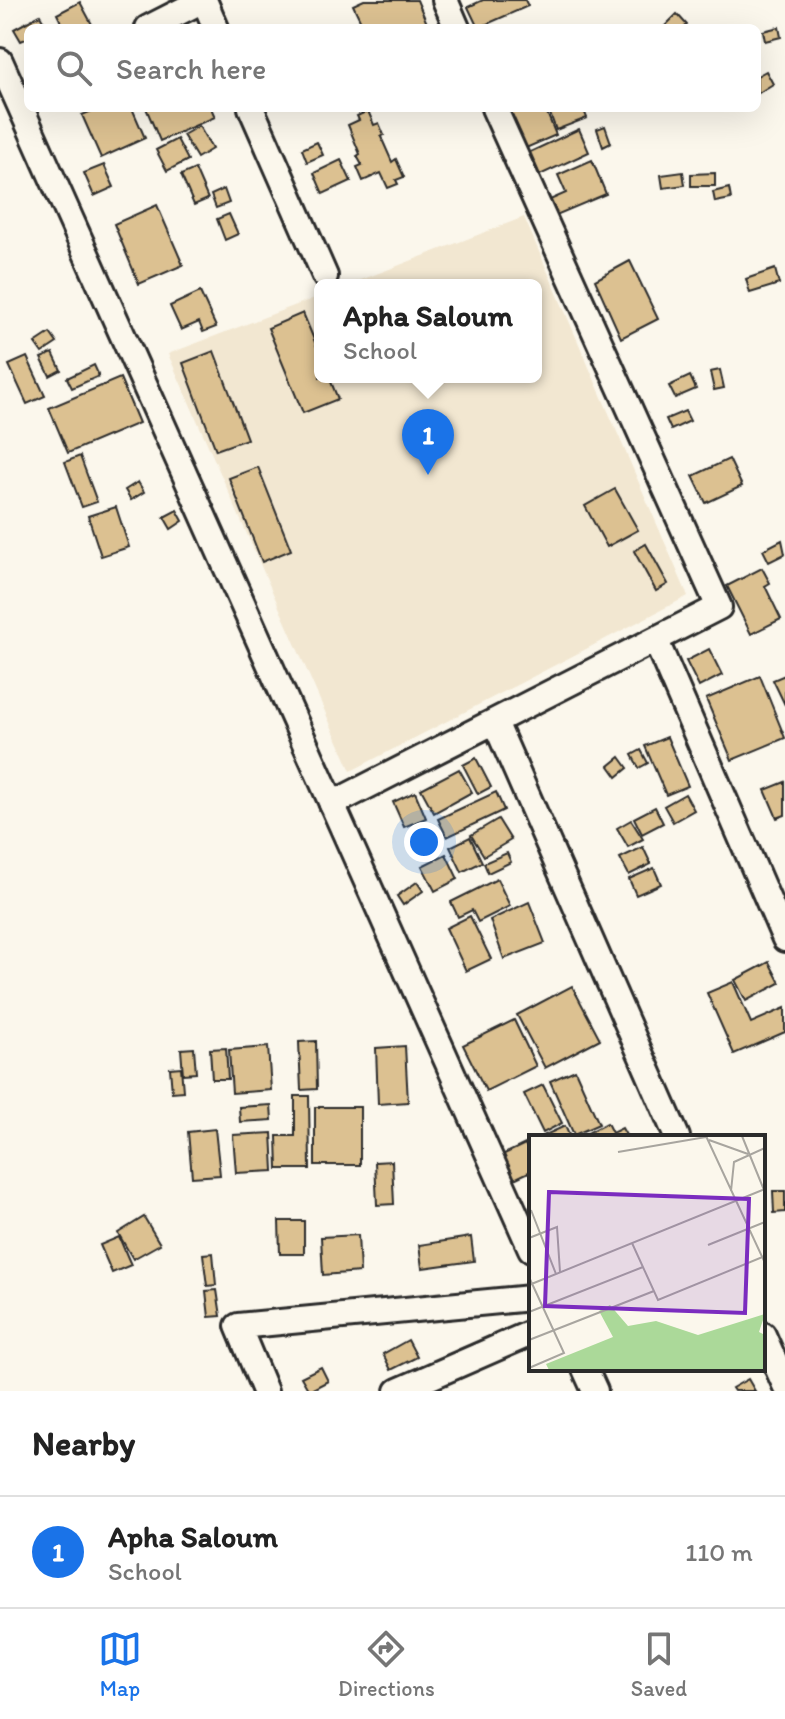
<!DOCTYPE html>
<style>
:root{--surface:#fff;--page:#f2f2f2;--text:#222;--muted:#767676;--line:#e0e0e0;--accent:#1a73e8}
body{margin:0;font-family:Itim,sans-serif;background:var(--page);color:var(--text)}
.you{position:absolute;left:424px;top:842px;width:28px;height:28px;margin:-20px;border:6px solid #fff;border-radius:50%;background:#1a73e8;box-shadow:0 0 0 12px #1a73e833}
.badge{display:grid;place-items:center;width:52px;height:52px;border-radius:50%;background:var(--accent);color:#fff;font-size:26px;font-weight:700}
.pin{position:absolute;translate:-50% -66px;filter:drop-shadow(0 2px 4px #0008)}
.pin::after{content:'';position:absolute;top:42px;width:28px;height:24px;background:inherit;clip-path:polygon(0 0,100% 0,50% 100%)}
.popup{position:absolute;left:314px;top:279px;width:228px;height:104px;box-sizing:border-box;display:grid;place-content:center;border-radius:12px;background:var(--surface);filter:drop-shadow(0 2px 6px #0005);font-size:26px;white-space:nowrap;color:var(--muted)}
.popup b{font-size:30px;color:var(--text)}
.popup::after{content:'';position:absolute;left:50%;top:100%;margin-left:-16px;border:16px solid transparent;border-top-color:var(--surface)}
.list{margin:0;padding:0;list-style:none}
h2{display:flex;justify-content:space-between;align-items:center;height:104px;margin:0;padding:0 32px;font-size:34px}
h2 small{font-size:26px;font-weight:400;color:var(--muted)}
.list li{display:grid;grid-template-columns:52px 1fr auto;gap:24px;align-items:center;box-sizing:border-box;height:112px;padding:0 32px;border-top:2px solid var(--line)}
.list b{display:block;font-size:30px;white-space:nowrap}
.list p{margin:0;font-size:26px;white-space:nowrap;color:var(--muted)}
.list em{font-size:26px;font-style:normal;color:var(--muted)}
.icon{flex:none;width:44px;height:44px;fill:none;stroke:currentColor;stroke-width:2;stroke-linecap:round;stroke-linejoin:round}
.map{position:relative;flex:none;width:785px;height:1391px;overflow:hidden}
.search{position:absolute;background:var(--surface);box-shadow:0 8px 32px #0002;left:24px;right:24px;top:24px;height:88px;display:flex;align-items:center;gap:20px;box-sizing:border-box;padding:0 28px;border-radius:12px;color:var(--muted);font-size:30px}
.sheet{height:216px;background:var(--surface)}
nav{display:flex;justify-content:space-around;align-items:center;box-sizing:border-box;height:112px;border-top:2px solid var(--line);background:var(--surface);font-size:22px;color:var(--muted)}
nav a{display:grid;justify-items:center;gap:4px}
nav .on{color:var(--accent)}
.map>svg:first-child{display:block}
.built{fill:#f2e7d1}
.building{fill:#dcc191;stroke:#2b2b2b;stroke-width:2}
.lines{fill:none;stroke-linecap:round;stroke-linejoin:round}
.minor-casing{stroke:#2b2b2b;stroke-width:30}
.minor{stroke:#fbf7ec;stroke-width:24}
.inset-road{fill:none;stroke:#a8a59f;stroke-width:2}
.view{fill:#7b2cbf;fill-opacity:0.15;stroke:#7b2cbf;stroke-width:4}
.inset-edge{fill:none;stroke:#2b2b2b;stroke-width:4}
</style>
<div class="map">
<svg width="785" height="1391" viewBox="0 0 785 1391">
<rect width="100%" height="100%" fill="#fbf7ec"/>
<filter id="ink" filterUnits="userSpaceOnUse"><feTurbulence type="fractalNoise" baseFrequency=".0125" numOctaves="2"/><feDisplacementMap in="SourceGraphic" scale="16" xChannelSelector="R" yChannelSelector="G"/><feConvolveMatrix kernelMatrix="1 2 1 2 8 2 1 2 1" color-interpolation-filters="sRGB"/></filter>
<g filter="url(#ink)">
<path class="built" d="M 524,217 L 688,596 L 351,771 L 168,354 L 320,296 L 320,377 L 536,377 L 536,285 L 348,285 Z"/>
<g class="building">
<path d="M 364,0 L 417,0 L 429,28 L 364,28 L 353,5 Z"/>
<path d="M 483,0 L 525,0 L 528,6 L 478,28 L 468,7 Z"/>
<path d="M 80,2 L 94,28 L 64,28 L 57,14 Z"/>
<path d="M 677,14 L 687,25 L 684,28 L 667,28 L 665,26 Z"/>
<path d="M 40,15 L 47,27 L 28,28 L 28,38 L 21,41 L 14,29 Z"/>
<path d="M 779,27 L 781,37 L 765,41 L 763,31 Z"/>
<path d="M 766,71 L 773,84 L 757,94 L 757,76 Z"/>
<path d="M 99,108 L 132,108 L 145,138 L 101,158 L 82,115 Z"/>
<path d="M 146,108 L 211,108 L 215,117 L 160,141 Z"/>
<path d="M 509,108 L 545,108 L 556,135 L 526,148 Z"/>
<path d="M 548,108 L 583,108 L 587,118 L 556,130 Z"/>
<path d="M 368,111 L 374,125 L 379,123 L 384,135 L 381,137 L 392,162 L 396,159 L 404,177 L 396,180 L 398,184 L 388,188 L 381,173 L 363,181 L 357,167 L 362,165 L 357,156 L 360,154 L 348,125 L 359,120 L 357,116 Z"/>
<path d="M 199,126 L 212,149 L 197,158 L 183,135 Z"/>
<path d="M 605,126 L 611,143 L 603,147 L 597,129 Z"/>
<path d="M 579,129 L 589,152 L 540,175 L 530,152 Z"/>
<path d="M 177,139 L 188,160 L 167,171 L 156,150 Z"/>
<path d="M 317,142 L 323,155 L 307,162 L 302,149 Z"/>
<path d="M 341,160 L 351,181 L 323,194 L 314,173 Z"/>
<path d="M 592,160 L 606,194 L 549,218 L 543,203 L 566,193 L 558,175 Z"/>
<path d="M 104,165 L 114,187 L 94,196 L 84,173 Z"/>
<path d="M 195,169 L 208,199 L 194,205 L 181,175 Z"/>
<path d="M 683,172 L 685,185 L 663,188 L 661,175 Z"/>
<path d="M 715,173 L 715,186 L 691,186 L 691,174 Z"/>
<path d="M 729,188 L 731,199 L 715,202 L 713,192 Z"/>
<path d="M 224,189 L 229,203 L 216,208 L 211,195 Z"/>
<path d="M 157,205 L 183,265 L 139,284 L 114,224 Z"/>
<path d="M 229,214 L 238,234 L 225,240 L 217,219 Z"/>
<path d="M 630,261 L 658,319 L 621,338 L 595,280 Z"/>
<path d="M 775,269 L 779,284 L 750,293 L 746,279 Z"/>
<path d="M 200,292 L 216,327 L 203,332 L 199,322 L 181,330 L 170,306 Z"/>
<path d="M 303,313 L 320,354 L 320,377 L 329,377 L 338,399 L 303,413 L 268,328 Z"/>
<path d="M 50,333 L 57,343 L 42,353 L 35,343 Z"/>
<path d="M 214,351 L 247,439 L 216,450 L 183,363 Z"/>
<path d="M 53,353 L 61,370 L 50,376 L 41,358 Z"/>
<path d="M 27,357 L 45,396 L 27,404 L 9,365 Z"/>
<path d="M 94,365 L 99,376 L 72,388 L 67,378 Z"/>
<path d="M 720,370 L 724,388 L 714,390 L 710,372 Z"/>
<path d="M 690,376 L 696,389 L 675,398 L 669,386 Z"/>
<path d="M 120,378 L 139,423 L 68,453 L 49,408 Z"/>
<path d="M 685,411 L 690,421 L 671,430 L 666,419 Z"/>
<path d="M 80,456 L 97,502 L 82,507 L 65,462 Z"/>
<path d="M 729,459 L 742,486 L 706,503 L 693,476 Z"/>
<path d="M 258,467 L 291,550 L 262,562 L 229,478 Z"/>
<path d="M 138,482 L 144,492 L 131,500 L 125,490 Z"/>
<path d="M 615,489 L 638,530 L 607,547 L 585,506 Z"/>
<path d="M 116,507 L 129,547 L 101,556 L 88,516 Z"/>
<path d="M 177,510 L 183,521 L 171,529 L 164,517 Z"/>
<path d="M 782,540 L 785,554 L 769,562 L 763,550 Z"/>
<path d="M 646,544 L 668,584 L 656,591 L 634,551 Z"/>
<path d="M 762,568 L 770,583 L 765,586 L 781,619 L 751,634 L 727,586 Z"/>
<path d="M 709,649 L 722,675 L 699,687 L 686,661 Z"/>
<path d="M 785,675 L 785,705 L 773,680 Z"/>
<path d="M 760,676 L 785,738 L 732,760 L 706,699 Z"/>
<path d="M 667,737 L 688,786 L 666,795 L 645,746 Z"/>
<path d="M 641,750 L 648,763 L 639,768 L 632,755 Z"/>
<path d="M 620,757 L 628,768 L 617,777 L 609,766 Z"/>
<path d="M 476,758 L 491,787 L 478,794 L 463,765 Z"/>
<path d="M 459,769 L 472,792 L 434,813 L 421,789 Z"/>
<path d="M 785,782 L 785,815 L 777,818 L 765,790 Z"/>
<path d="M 415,792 L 426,818 L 404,827 L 393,802 Z"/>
<path d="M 496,792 L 504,810 L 447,837 L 438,819 Z"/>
<path d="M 685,794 L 694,810 L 673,822 L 664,806 Z"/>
<path d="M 655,807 L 663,823 L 642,834 L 634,818 Z"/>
<path d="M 498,819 L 511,840 L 484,856 L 471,835 Z"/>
<path d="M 631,820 L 643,839 L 628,847 L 617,828 Z"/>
<path d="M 470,837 L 482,862 L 462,872 L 450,847 Z"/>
<path d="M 643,847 L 651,864 L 629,875 L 620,858 Z"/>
<path d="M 507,853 L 511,862 L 488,873 L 484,863 Z"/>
<path d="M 446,854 L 458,879 L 435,891 L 422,866 Z"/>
<path d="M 654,868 L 661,884 L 636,895 L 629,879 Z"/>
<path d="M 497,879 L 510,906 L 478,922 L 472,910 L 458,917 L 451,902 Z"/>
<path d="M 417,882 L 423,891 L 403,905 L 397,896 Z"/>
<path d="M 529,902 L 545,943 L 504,959 L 490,920 Z"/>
<path d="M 470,916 L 491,959 L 466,971 L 446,928 Z"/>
<path d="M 769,962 L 780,983 L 746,1001 L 735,980 Z"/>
<path d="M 733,982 L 751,1023 L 785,1008 L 785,1032 L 734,1054 L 707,993 Z"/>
<path d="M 572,986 L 600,1039 L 545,1068 L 517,1015 Z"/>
<path d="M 514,1020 L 536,1066 L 486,1091 L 463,1045 Z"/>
<path d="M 316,1041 L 317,1089 L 301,1090 L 299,1042 Z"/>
<path d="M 405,1046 L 408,1102 L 378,1104 L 376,1048 Z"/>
<path d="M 268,1047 L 271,1090 L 232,1093 L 229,1050 Z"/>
<path d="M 194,1048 L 196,1073 L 183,1074 L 181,1049 Z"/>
<path d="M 226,1048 L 228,1079 L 212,1079 L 210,1049 Z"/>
<path d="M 181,1067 L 183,1091 L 172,1092 L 170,1068 Z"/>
<path d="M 575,1070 L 599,1124 L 574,1135 L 550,1081 Z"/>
<path d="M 543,1085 L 562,1123 L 543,1133 L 524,1094 Z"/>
<path d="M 295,1096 L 309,1096 L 310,1169 L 278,1169 L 277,1136 L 295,1136 Z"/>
<path d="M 271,1105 L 272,1120 L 240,1122 L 239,1107 Z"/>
<rect x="315" y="1107" width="45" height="58"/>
<path d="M 607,1123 L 612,1133 L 622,1128 L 627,1137 L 580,1137 Z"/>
<path d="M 565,1126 L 570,1137 L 541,1137 Z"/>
<path d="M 215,1129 L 220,1175 L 192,1177 L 188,1132 Z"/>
<path d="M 272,1133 L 274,1171 L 236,1173 L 233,1135 Z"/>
<path d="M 525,1144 L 531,1156 L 531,1171 L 510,1181 L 498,1157 Z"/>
<path d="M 392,1161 L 394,1204 L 377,1205 L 375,1162 Z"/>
<path d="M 773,1191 L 785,1191 L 785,1212 L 774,1213 Z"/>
<path d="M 144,1217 L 160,1244 L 133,1259 L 118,1233 Z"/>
<path d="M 279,1221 L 304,1221 L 304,1254 L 280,1254 Z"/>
<path d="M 358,1235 L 360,1272 L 323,1275 L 321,1237 Z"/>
<path d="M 119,1237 L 131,1265 L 112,1273 L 100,1245 Z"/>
<path d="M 471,1237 L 474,1261 L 422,1268 L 419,1245 Z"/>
<path d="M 213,1253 L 216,1285 L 207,1286 L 203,1254 Z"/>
<path d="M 217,1290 L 221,1316 L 209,1317 L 206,1291 Z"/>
<path d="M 408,1340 L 417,1357 L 391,1370 L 383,1354 Z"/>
<path d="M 321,1367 L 328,1381 L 309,1391 L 301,1377 Z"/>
<path d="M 748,1379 L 755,1391 L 734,1391 L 732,1388 Z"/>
</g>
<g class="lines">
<defs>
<g id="minor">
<path d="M 204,0 L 216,28"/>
<path d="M 445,0 L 457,28"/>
<path d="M 148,28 L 203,0"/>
<path d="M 0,61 L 531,1249"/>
<path d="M 251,108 L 325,276"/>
<path d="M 656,641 L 785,939"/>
<path d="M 495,722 L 677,1137"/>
<path d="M 332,804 L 719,607 L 494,108"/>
<path d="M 763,1335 L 785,1385"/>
<path d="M 585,1369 L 595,1391"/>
<path d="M 265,1391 L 238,1326 L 531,1298"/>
<path d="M 398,1391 L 531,1333"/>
</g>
</defs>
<use href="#minor" class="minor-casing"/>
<use href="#minor" class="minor"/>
</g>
</g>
<g transform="translate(529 1135)">
<rect width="236" height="236" fill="#fbf7ec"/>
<path d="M 81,170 L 99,191 L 127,186 L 169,200 L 236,179 L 230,197 L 236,200 L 236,235 L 20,235 L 17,229 L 84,202 L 70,176 Z" fill="#abd999"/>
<path class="inset-road" d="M 177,1 L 236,128M 213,1 L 235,55M 180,5 L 219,19M 89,17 L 177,2M 202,56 L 205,27 L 236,13M 2,75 L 27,139M 0,103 L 28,92 L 31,137M 103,108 L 129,165 L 236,121M 179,110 L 236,87M 0,142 L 35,218 L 0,233M 0,150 L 236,54M 0,177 L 114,132M 0,205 L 125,156"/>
<path class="view" d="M 20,57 L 220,64 L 216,178 L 16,171 Z"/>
<rect width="236" height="236" class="inset-edge"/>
</g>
</svg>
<div class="you"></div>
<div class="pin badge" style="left:428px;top:475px">1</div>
<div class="popup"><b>Apha Saloum</b>School</div>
<div class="search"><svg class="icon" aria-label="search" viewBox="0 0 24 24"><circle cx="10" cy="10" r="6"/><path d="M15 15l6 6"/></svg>Search here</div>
</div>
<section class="sheet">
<h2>Nearby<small></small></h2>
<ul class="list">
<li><span class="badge">1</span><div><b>Apha Saloum</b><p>School</p></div><em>110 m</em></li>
</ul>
</section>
<nav>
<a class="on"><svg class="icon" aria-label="map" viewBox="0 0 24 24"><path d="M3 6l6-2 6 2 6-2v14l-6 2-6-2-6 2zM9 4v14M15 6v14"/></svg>Map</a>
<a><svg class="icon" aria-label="directions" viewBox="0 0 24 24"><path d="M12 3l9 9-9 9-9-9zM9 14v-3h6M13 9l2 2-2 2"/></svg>Directions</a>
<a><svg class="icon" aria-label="saved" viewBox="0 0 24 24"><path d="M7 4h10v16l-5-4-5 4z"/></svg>Saved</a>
</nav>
